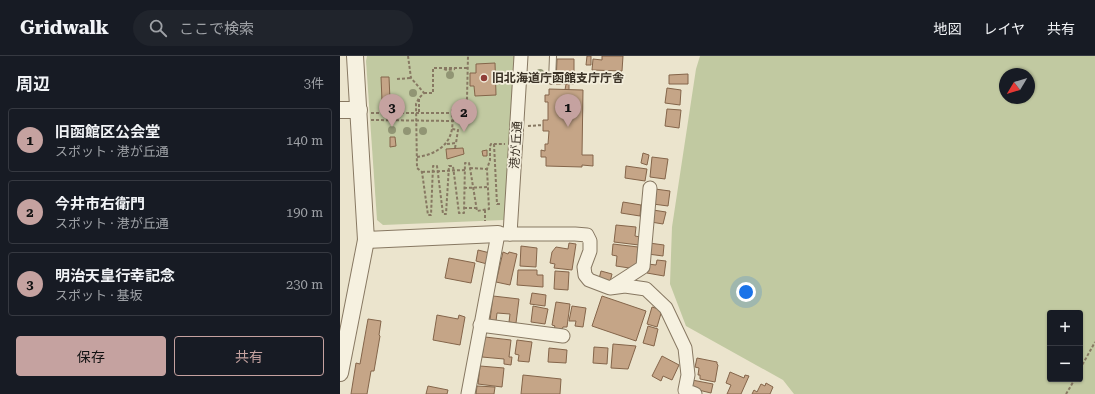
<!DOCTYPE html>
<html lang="ja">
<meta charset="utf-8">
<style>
:root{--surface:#171b24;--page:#20242c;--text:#f1f3f6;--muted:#9ea1a6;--line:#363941;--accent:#c5a2a0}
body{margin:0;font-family:"Roboto Serif","Noto Sans JP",serif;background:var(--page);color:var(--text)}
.controls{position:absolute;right:12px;bottom:12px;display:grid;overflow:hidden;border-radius:4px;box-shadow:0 1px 3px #0004}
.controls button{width:36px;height:36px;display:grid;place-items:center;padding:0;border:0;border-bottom:1px solid var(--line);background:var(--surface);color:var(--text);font:20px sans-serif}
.compass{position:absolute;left:659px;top:12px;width:36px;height:36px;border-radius:50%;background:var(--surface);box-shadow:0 1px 3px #0004;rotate:232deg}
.you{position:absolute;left:406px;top:236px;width:14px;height:14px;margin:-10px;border:3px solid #fff;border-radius:50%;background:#1a73e8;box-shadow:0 0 0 6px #1a73e833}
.badge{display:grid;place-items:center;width:26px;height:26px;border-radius:50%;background:var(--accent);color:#111;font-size:13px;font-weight:700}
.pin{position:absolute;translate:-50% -33px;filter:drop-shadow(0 1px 2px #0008)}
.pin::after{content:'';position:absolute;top:21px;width:14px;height:12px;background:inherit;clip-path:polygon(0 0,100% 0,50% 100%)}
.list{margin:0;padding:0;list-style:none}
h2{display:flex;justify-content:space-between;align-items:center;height:52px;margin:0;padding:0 16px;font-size:17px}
h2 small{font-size:13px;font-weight:400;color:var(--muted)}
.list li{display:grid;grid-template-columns:26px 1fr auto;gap:12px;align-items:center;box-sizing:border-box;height:64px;margin:0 8px 8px;padding:0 8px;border:1px solid var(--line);border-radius:4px}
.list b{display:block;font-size:15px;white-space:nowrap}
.list p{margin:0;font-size:13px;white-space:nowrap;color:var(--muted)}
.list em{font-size:13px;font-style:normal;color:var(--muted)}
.actions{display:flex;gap:8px;padding:12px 16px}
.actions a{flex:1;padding:9px 0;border:1px solid var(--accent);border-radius:4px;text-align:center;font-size:14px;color:var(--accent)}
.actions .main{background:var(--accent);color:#111}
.icon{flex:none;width:22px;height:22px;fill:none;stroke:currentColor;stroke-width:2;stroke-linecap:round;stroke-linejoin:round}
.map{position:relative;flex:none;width:755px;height:338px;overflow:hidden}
header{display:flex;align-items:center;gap:24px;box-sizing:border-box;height:56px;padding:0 20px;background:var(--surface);border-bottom:1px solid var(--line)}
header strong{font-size:19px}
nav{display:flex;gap:22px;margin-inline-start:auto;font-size:14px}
.search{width:280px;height:36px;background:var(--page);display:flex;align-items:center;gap:10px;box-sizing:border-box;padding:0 14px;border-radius:22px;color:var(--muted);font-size:15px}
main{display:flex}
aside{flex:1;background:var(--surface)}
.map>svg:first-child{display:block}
.green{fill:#c1c9a1;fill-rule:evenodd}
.building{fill:#c5a587;stroke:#84654a}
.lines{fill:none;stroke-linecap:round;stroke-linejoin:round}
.service-casing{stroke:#877862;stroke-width:8}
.minor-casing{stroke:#877862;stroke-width:15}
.tertiary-casing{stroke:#877862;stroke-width:18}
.path{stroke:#877862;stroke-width:2;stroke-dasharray:3 2;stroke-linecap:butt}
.service{stroke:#f6f1e0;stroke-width:6}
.minor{stroke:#f6f1e0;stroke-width:13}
.tertiary{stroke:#f6f1e0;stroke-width:16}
.tree{fill:#919574}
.poi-dot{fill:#903e38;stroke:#f3eedc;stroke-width:1.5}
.labels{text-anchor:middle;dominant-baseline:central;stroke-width:3.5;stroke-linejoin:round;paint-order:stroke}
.poi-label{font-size:12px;font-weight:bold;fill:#393024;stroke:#f3eedc;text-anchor:start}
.street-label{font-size:12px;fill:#393024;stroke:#f3eedc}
</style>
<header>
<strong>Gridwalk</strong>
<div class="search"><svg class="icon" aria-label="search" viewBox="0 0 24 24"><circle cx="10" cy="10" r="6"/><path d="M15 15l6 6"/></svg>ここで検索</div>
<nav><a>地図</a><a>レイヤ</a><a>共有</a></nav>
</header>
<main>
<aside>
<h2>周辺<small>3件</small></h2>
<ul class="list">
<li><span class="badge">1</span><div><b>旧函館区公会堂</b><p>スポット · 港が丘通</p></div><em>140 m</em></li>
<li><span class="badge">2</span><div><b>今井市右衛門</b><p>スポット · 港が丘通</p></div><em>190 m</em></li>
<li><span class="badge">3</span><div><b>明治天皇行幸記念</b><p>スポット · 基坂</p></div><em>230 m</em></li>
</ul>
<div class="actions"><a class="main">保存</a><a>共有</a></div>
</aside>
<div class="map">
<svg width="755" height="338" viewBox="0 0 755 338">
<rect width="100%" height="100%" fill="#ebe4cd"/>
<g class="green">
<path d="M 27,0 L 177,0 L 171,101 L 164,164 L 43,169 L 37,164 L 26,5 Z"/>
<path d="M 360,0 L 755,0 L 755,338 L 454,338 L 443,324 L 346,270 L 330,228 L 332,171 L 356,13 ZM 665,18 L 689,18 L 689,42 L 665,42 ZM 710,257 L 740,257 L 740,323 L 710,323 Z"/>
</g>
<g class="building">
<path d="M 247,0 L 251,0 L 251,9 L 246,9 Z"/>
<path d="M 262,0 L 283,0 L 282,15 L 252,14 L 253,3 L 262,4 Z"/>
<path d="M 217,3 L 234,3 L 234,28 L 216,28 Z"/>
<path d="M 155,7 L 156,39 L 135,40 L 134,30 L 130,30 L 130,17 L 136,17 L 136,8 Z"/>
<path d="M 348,18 L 348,28 L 329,28 L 329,19 Z"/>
<path d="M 41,21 L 49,21 L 50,44 L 42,45 Z"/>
<path d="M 226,28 L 229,28 L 229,34 L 225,34 Z"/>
<path d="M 327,32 L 341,34 L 340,49 L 325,47 Z"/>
<path d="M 209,33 L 243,34 L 242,99 L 253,99 L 253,110 L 242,109 L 242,111 L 206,110 L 206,101 L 201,101 L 201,94 L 205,95 L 205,88 L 208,88 L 209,75 L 203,75 L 203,64 L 208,64 L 208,46 L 205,46 L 205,39 L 209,39 Z"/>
<path d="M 327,53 L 341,54 L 339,72 L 325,70 Z"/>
<path d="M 50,81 L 55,81 L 56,90 L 50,91 Z"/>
<path d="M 123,92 L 124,98 L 107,103 L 106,93 Z"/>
<path d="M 147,94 L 147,100 L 143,100 L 142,95 Z"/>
<path d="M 303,97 L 309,99 L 307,109 L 301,107 Z"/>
<path d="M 312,101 L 328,103 L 325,123 L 310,121 Z"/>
<path d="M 286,110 L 307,113 L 305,125 L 285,122 Z"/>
<path d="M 315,133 L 330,135 L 328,150 L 313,148 Z"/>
<path d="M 283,146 L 301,149 L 300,160 L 281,157 Z"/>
<path d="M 313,154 L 326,156 L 323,168 L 311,166 Z"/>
<path d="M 276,169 L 296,171 L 295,180 L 300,181 L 299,189 L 274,186 Z"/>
<path d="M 229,187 L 236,188 L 232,214 L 214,212 L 215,208 L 210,207 L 212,196 L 216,191 L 228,193 Z"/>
<path d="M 309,187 L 324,189 L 323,200 L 308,198 Z"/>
<path d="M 273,188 L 298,191 L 296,213 L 276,210 L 277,200 L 272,199 Z"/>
<path d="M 181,190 L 197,192 L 196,211 L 180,210 Z"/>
<path d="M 138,194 L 150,197 L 147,208 L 136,205 Z"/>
<path d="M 163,196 L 168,198 L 169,196 L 177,198 L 170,229 L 156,226 Z"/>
<path d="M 109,202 L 135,207 L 131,227 L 105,222 Z"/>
<path d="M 317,204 L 326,205 L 324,220 L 307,217 L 308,208 L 316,209 Z"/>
<path d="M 178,214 L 197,214 L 197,219 L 203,219 L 203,231 L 177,229 Z"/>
<path d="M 215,215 L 229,216 L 228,234 L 214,233 Z"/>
<path d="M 261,215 L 272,218 L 270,226 L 259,223 Z"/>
<path d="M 192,237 L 206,239 L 205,250 L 190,248 Z"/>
<path d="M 153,240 L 179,243 L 176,267 L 169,266 L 170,258 L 157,257 L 156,265 L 150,264 Z"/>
<path d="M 262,240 L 306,255 L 296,285 L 252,270 Z"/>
<path d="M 216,246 L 230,248 L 227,271 L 223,271 L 222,273 L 214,272 L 215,270 L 212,269 Z"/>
<path d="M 193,250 L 208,253 L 205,268 L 191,266 Z"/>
<path d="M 232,250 L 246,252 L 243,271 L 235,270 L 236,265 L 229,265 Z"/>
<path d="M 312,251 L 322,254 L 317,271 L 307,268 Z"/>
<path d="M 97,259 L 118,263 L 119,259 L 125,261 L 120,289 L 93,284 Z"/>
<path d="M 28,263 L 41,265 L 39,279 L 40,280 L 34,315 L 31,315 L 27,338 L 11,338 L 16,307 L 20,308 Z"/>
<path d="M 308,270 L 318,273 L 314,290 L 303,287 Z"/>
<path d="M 145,281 L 171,284 L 169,301 L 172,301 L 171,309 L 164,308 L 164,303 L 142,301 Z"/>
<path d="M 177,284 L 192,286 L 189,306 L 178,305 L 179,299 L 175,298 Z"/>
<path d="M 273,288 L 296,290 L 288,313 L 271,312 Z"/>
<path d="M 254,291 L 268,292 L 267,308 L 253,307 Z"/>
<path d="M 209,292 L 227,294 L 226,307 L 208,306 Z"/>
<path d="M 322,300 L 339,309 L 332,324 L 323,320 L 321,325 L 312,320 Z"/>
<path d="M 357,302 L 377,306 L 377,308 L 378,309 L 375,326 L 360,323 L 360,319 L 358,319 L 359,312 L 355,311 Z"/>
<path d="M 140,310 L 164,312 L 162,331 L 138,328 Z"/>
<path d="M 390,316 L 404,322 L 405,319 L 409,320 L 401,338 L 387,338 L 391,329 L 386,327 Z"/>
<path d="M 183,319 L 221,323 L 220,338 L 181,338 Z"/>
<path d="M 352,324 L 373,328 L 371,337 L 350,332 Z"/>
<path d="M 426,327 L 433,331 L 430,338 L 412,338 L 414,334 L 417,336 L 421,328 L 425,330 Z"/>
<path d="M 88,330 L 108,334 L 107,338 L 86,338 Z"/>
<path d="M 137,330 L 155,331 L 154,338 L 136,338 Z"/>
</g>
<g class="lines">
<defs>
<path id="service" d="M 212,25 L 213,0"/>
<g id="minor">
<path d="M 170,178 L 181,0"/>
<path d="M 272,231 L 303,211 L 310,132"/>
<path d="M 140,269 L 223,280"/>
<path d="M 128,338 L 158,178 L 235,178 L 247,179 L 250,185 L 250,195 L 244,211 L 245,219 L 249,224 L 270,232 L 285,230 L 306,233 L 326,252 L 345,292 L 348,319 L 345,334 L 355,338"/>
</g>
<g id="tertiary">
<path d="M 15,0 L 26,184 L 158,178"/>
<path d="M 0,54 L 19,54"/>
<path d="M 0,317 L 26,184"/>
</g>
</defs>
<use href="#service" class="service-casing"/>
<use href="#minor" class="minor-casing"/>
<use href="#tertiary" class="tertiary-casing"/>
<g class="path">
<path d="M 68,0 L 71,22 L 84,37 L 79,42 L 76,48 L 77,112 L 82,116 L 88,159 L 91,159 L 93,110 L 97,110 L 103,158 L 106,158 L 109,110 L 113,110 L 119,157 L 124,157 L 125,107 L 129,107 L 130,112 L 137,155 L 149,153 L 147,113 L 150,104 L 150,90 L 151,88 L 165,88"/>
<path d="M 104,13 L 107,14 L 115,13"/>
<path d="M 57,23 L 71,22"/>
<path d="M 84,37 L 93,37 L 93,12 L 128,12"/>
<path d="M 79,43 L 79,56"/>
<path d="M 31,57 L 112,57"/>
<path d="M 31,64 L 112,65 L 128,63 L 127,43"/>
<path d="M 188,70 L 203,69"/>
<path d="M 107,88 L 116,87 L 118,74 L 112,73"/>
<path d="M 154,88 L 157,148 L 160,148"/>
<path d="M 115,92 L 116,87"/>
<path d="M 77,101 C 93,99 109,91 112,73 C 113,67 112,60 112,54 L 127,43 L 128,0"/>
<path d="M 130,112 L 147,113"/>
<path d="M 82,116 L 125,114"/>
<path d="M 124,132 L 148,131"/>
<path d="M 124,152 L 136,152"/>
<path d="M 145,154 L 145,165"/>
<path d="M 740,313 L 755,286"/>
<path d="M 726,338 L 735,323"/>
</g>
<use href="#service" class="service"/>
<use href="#minor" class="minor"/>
<use href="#tertiary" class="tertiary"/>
</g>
<g class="tree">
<circle cx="200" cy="17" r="4"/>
<circle cx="110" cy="19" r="4"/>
<circle cx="73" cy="37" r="4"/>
<circle cx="52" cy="74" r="4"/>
<circle cx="67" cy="75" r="4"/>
<circle cx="83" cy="75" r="4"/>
</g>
<circle class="poi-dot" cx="144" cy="22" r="4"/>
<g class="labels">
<g class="poi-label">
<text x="152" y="22">旧北海道庁函館支庁庁舎</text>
</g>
<g class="street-label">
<text transform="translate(176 89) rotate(-86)">港が丘通</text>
</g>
</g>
</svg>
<div class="controls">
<button>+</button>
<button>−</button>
</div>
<svg class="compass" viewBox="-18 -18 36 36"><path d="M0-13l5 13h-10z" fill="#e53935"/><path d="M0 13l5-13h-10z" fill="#9ea1a6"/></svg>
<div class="you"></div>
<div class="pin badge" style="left:228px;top:71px">1</div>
<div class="pin badge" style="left:124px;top:76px">2</div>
<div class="pin badge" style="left:52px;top:71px">3</div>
</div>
</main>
